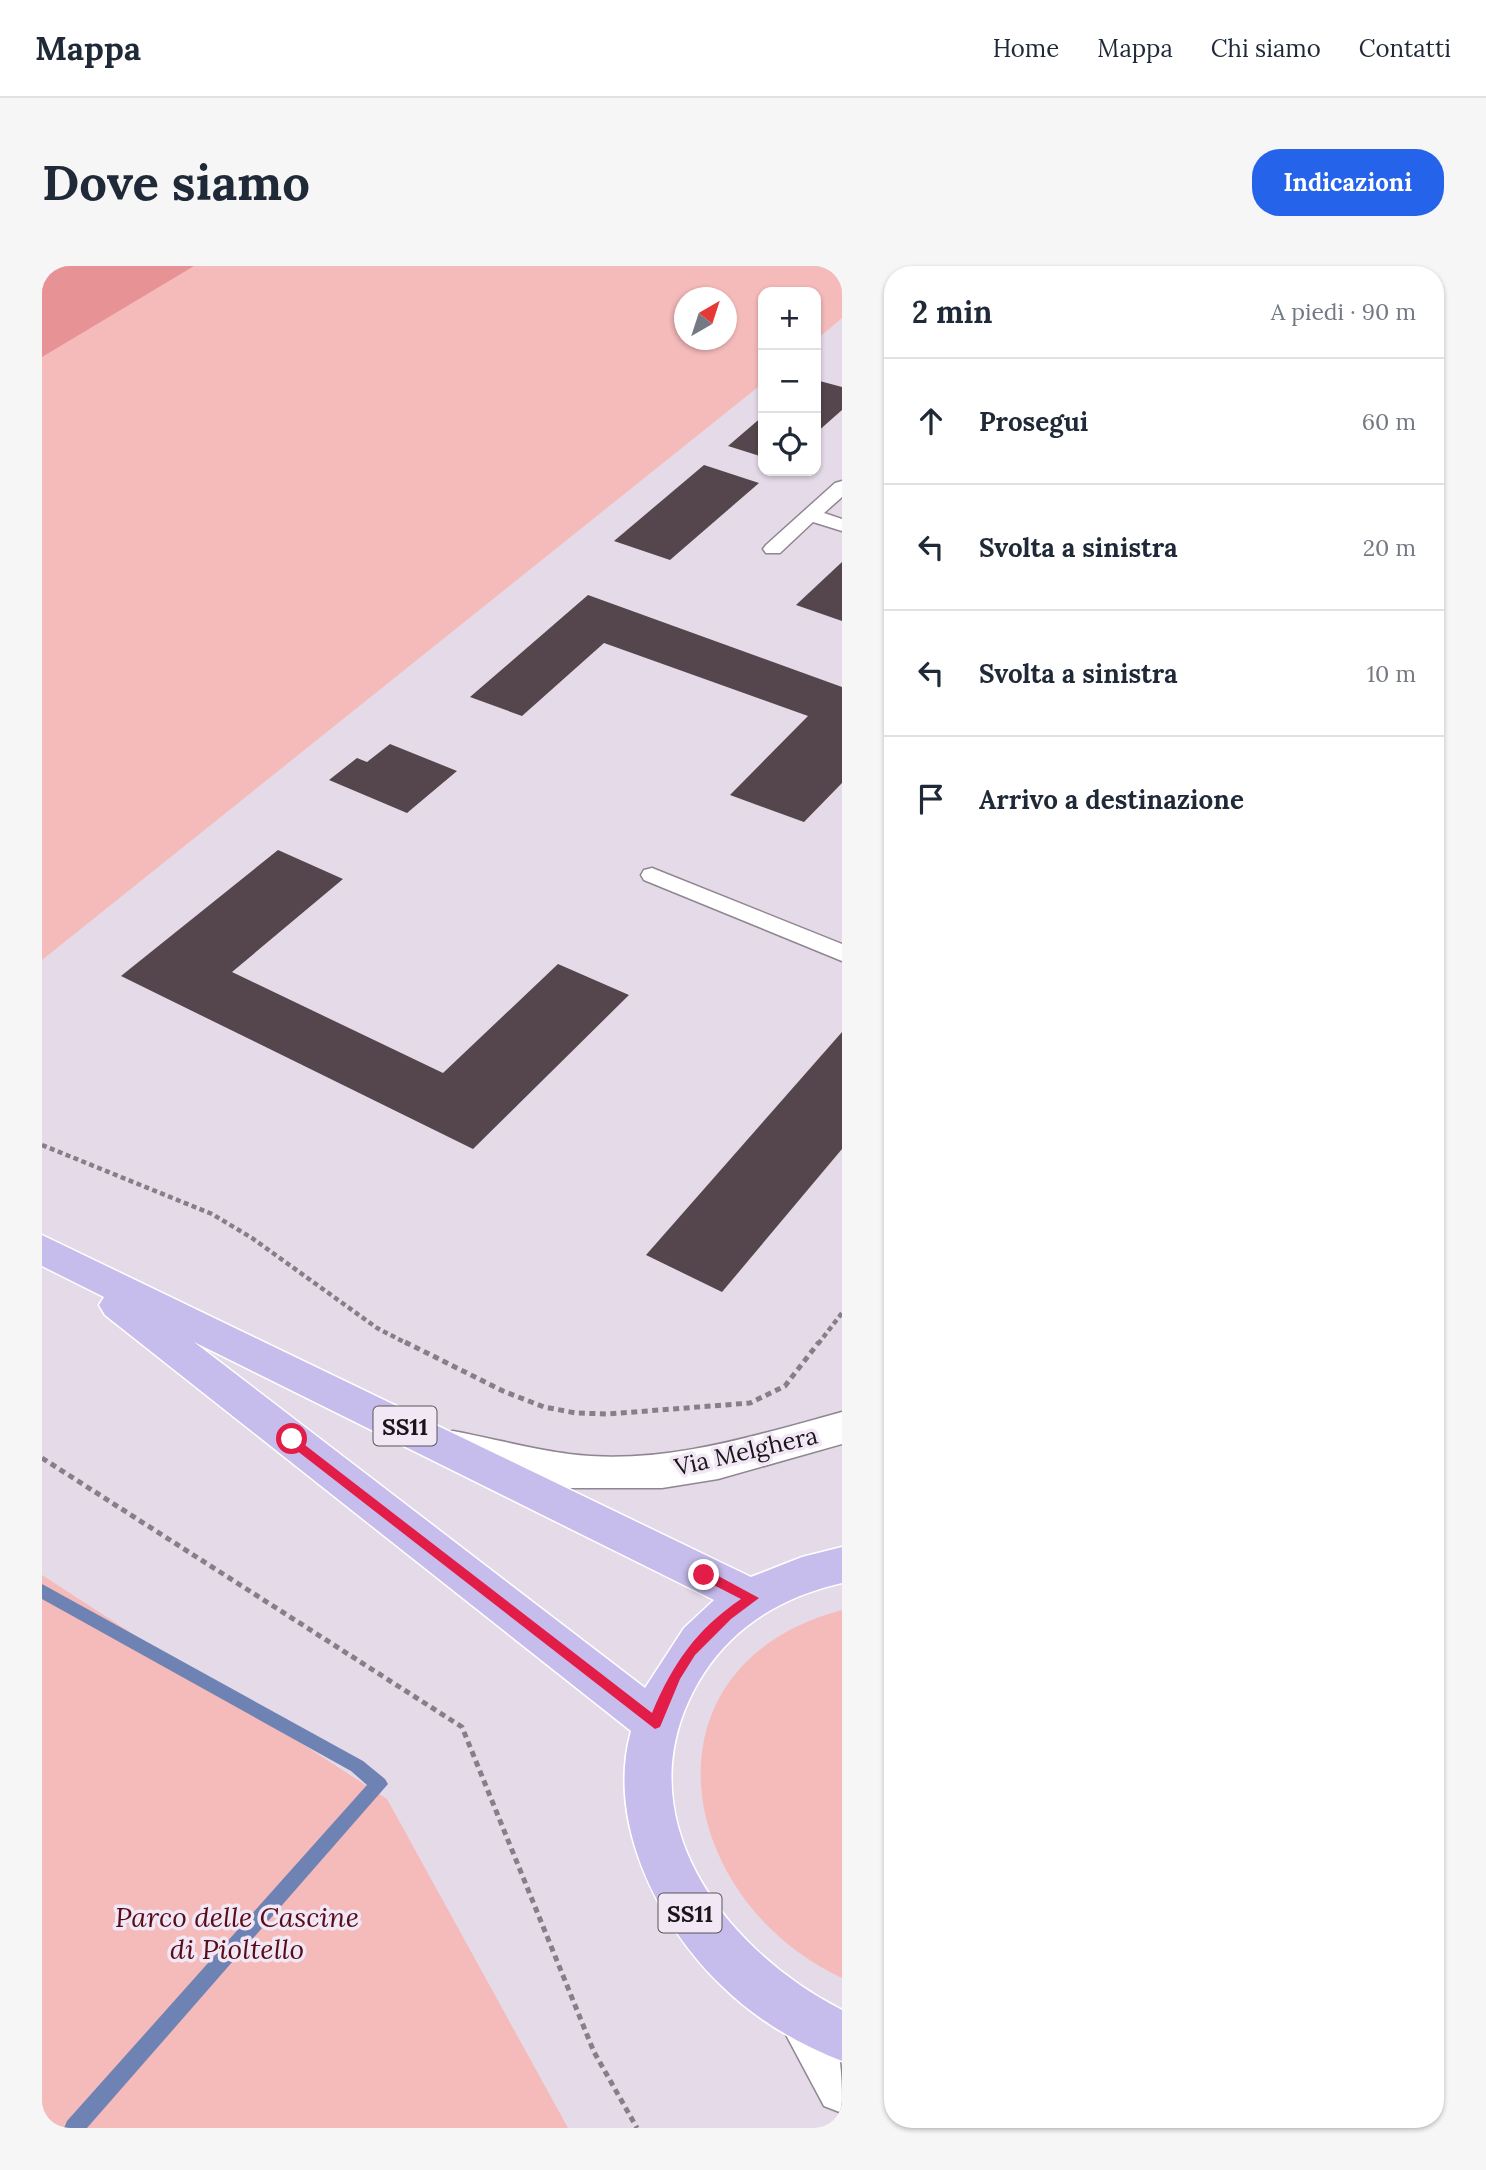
<!DOCTYPE html>
<html lang="it">
<meta charset="utf-8">
<style>
:root{--surface:#fff;--page:#f6f6f7;--text:#1f2937;--muted:#747a83;--line:#e0e1e3;--accent:#2563eb}
body{margin:0;font-family:Lora,serif;background:var(--page);color:var(--text)}
.controls{position:absolute;right:21px;top:21px;display:grid;overflow:hidden;border-radius:14px;box-shadow:0 2px 5px #0004}
.controls button{width:63px;height:63px;display:grid;place-items:center;padding:0;border:0;border-bottom:2px solid var(--line);background:var(--surface);color:var(--text);font:35px sans-serif}
.compass{position:absolute;left:632px;top:21px;width:63px;height:63px;border-radius:50%;background:var(--surface);box-shadow:0 2px 5px #0004;rotate:39deg}
.stop{position:absolute;width:21px;height:21px;margin:-16px;border:5px solid #e11d48;border-radius:50%;background:#fff}
.stop.end{background:#e11d48;border-color:#fff;box-shadow:0 2px 7px #0008}
.list{margin:0;padding:0;list-style:none}
h2{display:flex;justify-content:space-between;align-items:center;height:91px;margin:0;padding:0 28px;font-size:30px}
h2 small{font-size:23px;font-weight:400;color:var(--muted)}
.list li{display:grid;grid-template-columns:46px 1fr auto;gap:21px;align-items:center;box-sizing:border-box;height:126px;padding:0 28px;border-top:2px solid var(--line)}
.list b{display:block;font-size:26px;white-space:nowrap}
.list em{font-size:23px;font-style:normal;color:var(--muted)}
.icon{flex:none;width:38px;height:38px;fill:none;stroke:currentColor;stroke-width:2;stroke-linecap:round;stroke-linejoin:round}
.map{position:relative;flex:none;width:800px;height:1862px;overflow:hidden;border-radius:28px}
header{display:flex;align-items:center;gap:42px;box-sizing:border-box;height:98px;padding:0 35px;background:var(--surface);border-bottom:2px solid var(--line)}
header strong{font-size:33px}
nav{display:flex;gap:38px;margin-inline-start:auto;font-size:24px}
.intro{display:flex;align-items:center;justify-content:space-between;box-sizing:border-box;height:168px;padding:0 42px}
h1{margin:0;font-size:49px}
.button{padding:18px 32px;border-radius:28px;background:var(--accent);color:#fff;font-size:24px;font-weight:700}
main{display:flex;gap:42px;padding:0 42px}
aside{flex:1;background:var(--surface);border-radius:28px;box-shadow:0 2px 5px #0004}
.map>svg:first-child{display:block}
.green{fill:#f5baba;fill-rule:evenodd}
.forest{fill:#e79294}
.lines{fill:none;stroke-linecap:round;stroke-linejoin:round}
.stream{fill:#6e83b3;fill-rule:evenodd}
.building{fill:#54464c}
.service-casing{stroke:#908692;stroke-width:3}
.minor-casing{stroke:#908692;stroke-width:3}
.tertiary-casing{stroke:#908692;stroke-width:3}
.primary-casing{stroke:#fff;stroke-width:3}
.path-far1{stroke:#877f88;stroke-width:4.5;stroke-dasharray:5 3.5;stroke-linecap:butt}
.path{stroke:#877f88;stroke-width:5;stroke-dasharray:6 4.5;stroke-linecap:butt}
.service{fill:#fff;fill-rule:evenodd}
.minor{fill:#fff;fill-rule:evenodd}
.tertiary{fill:#fff;fill-rule:evenodd}
.primary{fill:#c7bded;fill-rule:evenodd}
.route{fill:#e11d48}
.labels{text-anchor:middle;dominant-baseline:central;stroke-width:7;stroke-linejoin:round;paint-order:stroke}
.shield{fill:#f2e7f4;stroke:#5a545b;stroke-width:2}
.shield-label{font-size:23px;font-weight:bold;fill:#19151a}
.street-label{font-size:24px;fill:#19151a;stroke:#f2e7f4}
.near-park-label{font-size:28px;font-style:italic;fill:#580c19;stroke:#f2e7f4}
</style>
<header>
<strong>Mappa</strong>
<nav><a>Home</a><a>Mappa</a><a>Chi siamo</a><a>Contatti</a></nav>
</header>
<div class="intro"><h1>Dove siamo</h1><a class="button">Indicazioni</a></div>
<main>
<div class="map">
<svg width="800" height="1862" viewBox="0 0 800 1862">
<rect width="100%" height="100%" fill="#e5dae7"/>
<g class="green">
<path d="M 0,0 L 800,0 L 800,52 L 774,74 L 774,26 L 721,26 L 721,117 L 0,694 ZM 642,32 L 684,32 L 684,74 L 642,74 Z"/>
<path d="M 0,1309 L 345,1533 L 526,1862 L 0,1862 Z"/>
<path d="M 800,1344 L 800,1712 C 631,1633 593,1399 800,1344 Z"/>
</g>
<path class="forest" d="M 0,0 L 152,0 L 0,91 Z"/>
<g class="lines">
<path class="stream" d="M 0,1318 L 321,1495 L 343,1513 L 346,1518 L 45,1862 L 22,1862 L 25,1855 L 325,1519 L 309,1505 L 0,1333 Z"/>
</g>
<g class="building">
<path d="M 774,114 L 800,121 L 800,144 L 774,167 Z"/>
<path d="M 721,150 L 721,191 L 686,180 Z"/>
<path d="M 662,199 L 717,217 L 628,294 L 572,275 Z"/>
<path d="M 800,296 L 800,355 L 754,339 Z"/>
<path d="M 546,329 L 800,421 L 800,517 L 762,556 L 688,529 L 766,450 L 562,377 L 480,450 L 428,431 Z"/>
<path d="M 348,478 L 415,505 L 365,547 L 287,514 L 315,492 L 325,496 Z"/>
<path d="M 236,584 L 301,613 L 190,706 L 401,807 L 516,698 L 587,729 L 431,883 L 79,710 Z"/>
<path d="M 800,766 L 800,883 L 680,1026 L 604,989 Z"/>
</g>
<g class="lines">
<defs>
<g id="service">
<path d="M 800,215 L 800,231 L 782,247 L 800,253 L 800,265 L 771,256 L 738,287 L 724,287 L 721,283 L 724,279 L 793,217 Z"/>
<path d="M 610,602 L 800,678 L 800,695 L 602,614 L 599,609 L 602,604 Z"/>
</g>
<path id="minor" d="M 800,1146 L 800,1178 L 676,1213 L 620,1222 L 528,1222 L 411,1197 L 396,1193 L 390,1181 L 396,1169 L 411,1165 C 449,1172 488,1183 527,1188 C 620,1200 711,1170 800,1146 Z"/>
<path id="tertiary" d="M 760,1728 C 800,1747 800,1803 800,1847 L 782,1840 L 735,1752 L 742,1735 Z"/>
<path id="primary" d="M 0,969 L 709,1311 L 760,1291 L 800,1281 L 800,1317 C 743,1330 694,1358 662,1407 C 575,1542 677,1681 800,1744 L 800,1795 C 756,1778 713,1753 679,1719 C 615,1657 564,1555 589,1465 L 63,1049 L 57,1039 L 62,1031 L 0,1000 ZM 152,1076 L 672,1334 L 642,1362 L 603,1422 Z"/>
</defs>
<use href="#service" class="service-casing"/>
<use href="#minor" class="minor-casing"/>
<use href="#tertiary" class="tertiary-casing"/>
<use href="#primary" class="primary-casing"/>
<g class="path-far1">
<path d="M 0,879 L 170,948 L 210,972 L 335,1062 L 366,1078"/>
<path d="M 776,1078 L 800,1047"/>
</g>
<g class="path">
<path d="M 363,1076 L 461,1125 L 502,1141 L 534,1147 L 566,1148 L 708,1137 L 743,1120 L 777,1076"/>
<path d="M 0,1192 L 420,1461 L 552,1786 L 595,1862"/>
</g>
<use href="#service" class="service"/>
<use href="#minor" class="minor"/>
<use href="#tertiary" class="tertiary"/>
<use href="#primary" class="primary"/>
</g>
<path class="route" d="M 250,1169 L 610,1447 C 631,1397 654,1364 699,1333 L 658,1312 L 658,1305 L 667,1305 L 717,1332 L 689,1353 L 653,1389 L 638,1413 L 618,1461 L 613,1463 L 245,1177 L 245,1170 Z"/>
<g class="labels">
<g class="shield">
<rect x="331.5" y="1140.5" width="63" height="39" rx="5"/>
<rect x="616.5" y="1627.5" width="63" height="39" rx="5"/>
</g>
<g class="shield-label">
<text x="363" y="1160">SS11</text>
<text x="648" y="1647">SS11</text>
</g>
<g class="street-label">
<text transform="translate(704 1185) rotate(-13)">Via Melghera</text>
</g>
<g class="near-park-label">
<text x="195" y="1651">Parco delle Cascine<tspan x="195" dy="32">di Pioltello</tspan></text>
</g>
</g>
</svg>
<div class="controls">
<button>+</button>
<button>−</button>
<button><svg class="icon" aria-label="locate" viewBox="0 0 24 24"><circle cx="12" cy="12" r="6"/><path d="M12 2v4M12 18v4M2 12h4M18 12h4"/></svg></button>
</div>
<svg class="compass" viewBox="-18 -18 36 36"><path d="M0-13l5 13h-10z" fill="#e53935"/><path d="M0 13l5-13h-10z" fill="#747a83"/></svg>
<div class="stop" style="left:250px;top:1173px"></div>
<div class="stop end" style="left:662px;top:1309px"></div>
</div>
<aside>
<h2>2 min<small>A piedi · 90 m</small></h2>
<ul class="list">
<li><svg class="icon" aria-label="ahead" viewBox="0 0 24 24"><path d="M12 20V5M6 11l6-6 6 6"/></svg><div><b>Prosegui</b></div><em>60 m</em></li>
<li><svg class="icon" aria-label="left" viewBox="0 0 24 24"><path d="M17 20v-9H6M10 6l-5 5 5 5"/></svg><div><b>Svolta a sinistra</b></div><em>20 m</em></li>
<li><svg class="icon" aria-label="left" viewBox="0 0 24 24"><path d="M17 20v-9H6M10 6l-5 5 5 5"/></svg><div><b>Svolta a sinistra</b></div><em>10 m</em></li>
<li><svg class="icon" aria-label="arrive" viewBox="0 0 24 24"><path d="M6 21V4h12l-3 4 3 4H6"/></svg><div><b>Arrivo a destinazione</b></div></li>
</ul>
</aside>
</main>
